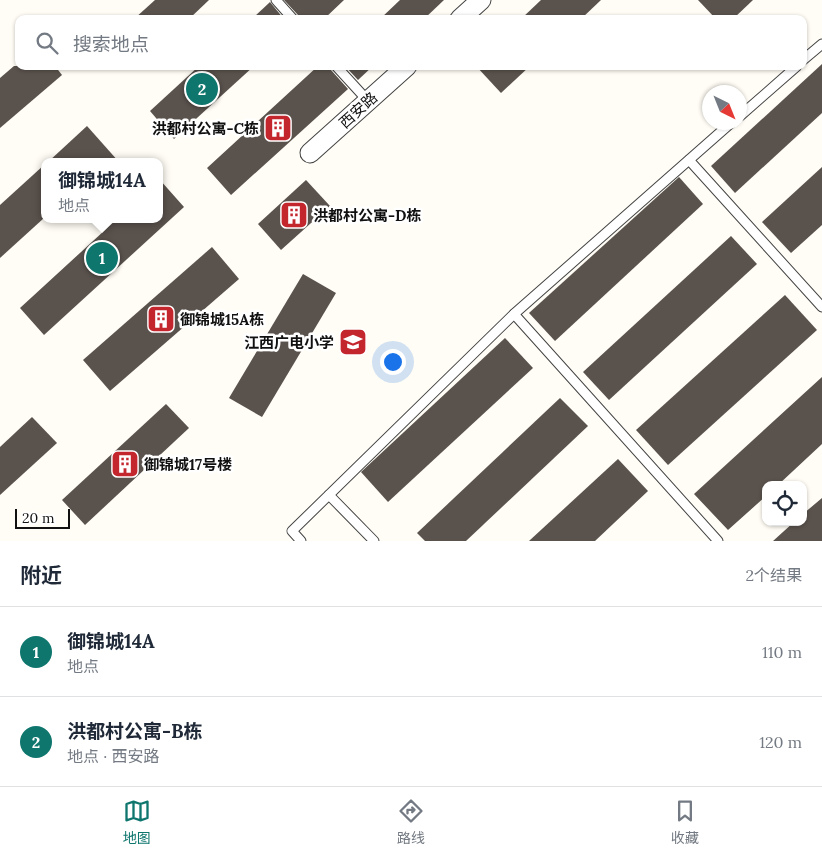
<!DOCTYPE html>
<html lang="zh">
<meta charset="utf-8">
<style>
:root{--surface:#fff;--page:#f2f2f3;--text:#1f2937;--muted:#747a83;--line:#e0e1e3;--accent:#0f766e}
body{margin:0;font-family:Lora,"Noto Sans SC",serif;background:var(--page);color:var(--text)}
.controls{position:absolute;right:15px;bottom:15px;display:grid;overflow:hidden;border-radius:10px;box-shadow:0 1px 4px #0004}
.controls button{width:45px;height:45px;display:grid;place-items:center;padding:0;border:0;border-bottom:1px solid var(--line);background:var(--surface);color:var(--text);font:25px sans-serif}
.compass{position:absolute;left:702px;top:85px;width:45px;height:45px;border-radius:50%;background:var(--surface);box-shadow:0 1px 4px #0004;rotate:137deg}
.scale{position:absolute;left:15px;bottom:12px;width:55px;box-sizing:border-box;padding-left:5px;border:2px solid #111;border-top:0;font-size:14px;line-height:18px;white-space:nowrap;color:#111;-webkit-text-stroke:4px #fff;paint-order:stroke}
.you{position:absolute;left:392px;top:361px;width:18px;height:18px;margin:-12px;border:4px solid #fff;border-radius:50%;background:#1a73e8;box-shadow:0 0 0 8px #1a73e833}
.badge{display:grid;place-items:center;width:32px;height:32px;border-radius:50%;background:var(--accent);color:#fff;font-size:16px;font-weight:700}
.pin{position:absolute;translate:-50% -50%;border:2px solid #fff;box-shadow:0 1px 5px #0006}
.popup{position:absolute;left:41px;top:158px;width:122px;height:65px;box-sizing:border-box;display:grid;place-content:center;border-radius:10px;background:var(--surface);filter:drop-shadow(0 1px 4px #0005);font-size:16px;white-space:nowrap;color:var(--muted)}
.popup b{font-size:19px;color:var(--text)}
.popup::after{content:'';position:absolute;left:50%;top:100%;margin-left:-10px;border:10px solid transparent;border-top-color:var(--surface)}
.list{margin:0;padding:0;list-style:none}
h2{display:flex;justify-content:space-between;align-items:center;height:65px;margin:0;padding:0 20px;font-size:21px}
h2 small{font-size:16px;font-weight:400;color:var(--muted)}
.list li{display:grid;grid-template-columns:32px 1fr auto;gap:15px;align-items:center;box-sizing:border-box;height:90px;padding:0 20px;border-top:1px solid var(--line)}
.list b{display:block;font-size:19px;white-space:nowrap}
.list p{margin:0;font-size:16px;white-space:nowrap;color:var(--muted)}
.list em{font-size:16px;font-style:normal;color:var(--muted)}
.icon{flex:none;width:28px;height:28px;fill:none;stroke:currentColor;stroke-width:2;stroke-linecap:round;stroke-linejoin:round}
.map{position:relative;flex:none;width:822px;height:541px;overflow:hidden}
.search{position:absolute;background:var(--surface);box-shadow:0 1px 4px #0004;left:15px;right:15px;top:15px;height:55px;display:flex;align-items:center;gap:12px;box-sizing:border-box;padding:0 18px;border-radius:10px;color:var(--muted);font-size:19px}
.sheet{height:245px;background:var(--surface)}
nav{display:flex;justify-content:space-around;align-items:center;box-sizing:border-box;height:70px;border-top:1px solid var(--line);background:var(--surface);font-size:14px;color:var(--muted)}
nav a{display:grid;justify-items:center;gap:2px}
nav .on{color:var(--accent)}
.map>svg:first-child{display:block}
.building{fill:#5a524d}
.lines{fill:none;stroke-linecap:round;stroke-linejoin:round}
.lane-casing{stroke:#444;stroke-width:11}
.street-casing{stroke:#444;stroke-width:21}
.lane{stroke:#fff;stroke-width:9}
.street{stroke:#fff;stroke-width:19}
.labels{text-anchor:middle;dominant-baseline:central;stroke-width:5;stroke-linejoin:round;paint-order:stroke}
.street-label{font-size:15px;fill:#111;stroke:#fff}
.poi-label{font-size:15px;font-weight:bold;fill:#111;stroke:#fff;text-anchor:start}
</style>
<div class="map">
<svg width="822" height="541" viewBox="0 0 822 541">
<rect width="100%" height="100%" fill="#fffdf5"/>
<g class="building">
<path d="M 155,0 L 209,0 L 189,19 L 134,19 Z"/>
<path d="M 284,0 L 344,0 L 324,19 L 299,19 L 298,15 Z"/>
<path d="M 400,0 L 444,0 L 424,19 L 380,19 Z"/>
<path d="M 541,0 L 601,0 L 581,19 L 521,19 Z"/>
<path d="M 698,0 L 753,0 L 733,19 L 716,19 Z"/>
<path d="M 270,2 L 284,19 L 252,19 Z"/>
<path d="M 822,64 L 822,113 L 735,193 L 711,166 Z"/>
<path d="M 14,66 L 55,66 L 62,75 L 0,128 L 0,78 Z"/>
<path d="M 199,66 L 254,66 L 174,139 L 150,111 Z"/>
<path d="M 318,66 L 330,66 L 331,70 L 348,89 L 231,195 L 207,168 Z"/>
<path d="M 345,66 L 373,66 L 358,80 Z"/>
<path d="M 476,66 L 530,66 L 501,93 Z"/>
<path d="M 87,126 L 119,162 L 48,162 Z"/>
<path d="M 44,165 L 44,218 L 0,258 L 0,205 Z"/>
<path d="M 822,167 L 822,225 L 791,253 L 762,222 Z"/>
<path d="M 679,177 L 703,204 L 555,341 L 529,313 Z"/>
<path d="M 160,180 L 184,207 L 44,335 L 20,308 L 117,219 L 160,219 Z"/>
<path d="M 306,180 L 330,206 L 281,250 L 258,224 Z"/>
<path d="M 731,236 L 757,264 L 609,400 L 583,372 Z"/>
<path d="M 212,247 L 239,279 L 110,391 L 83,360 Z"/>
<path d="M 303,274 L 336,293 L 262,417 L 229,398 Z"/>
<path d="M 785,295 L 817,330 L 668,465 L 636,430 Z"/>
<path d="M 505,338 L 533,368 L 388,502 L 361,472 Z"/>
<path d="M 822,377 L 822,444 L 778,485 L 766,485 L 766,496 L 728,530 L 694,494 Z"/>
<path d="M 560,398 L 588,426 L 466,541 L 425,541 L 417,533 Z"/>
<path d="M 166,404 L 189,428 L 85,525 L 62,500 Z"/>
<path d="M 32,417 L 57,443 L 0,495 L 0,447 Z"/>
<path d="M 618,459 L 648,491 L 595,541 L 529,541 Z"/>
<path d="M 822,498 L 822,541 L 773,541 L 794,522 L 803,522 L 803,514 Z"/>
</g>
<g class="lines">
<defs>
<g id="lane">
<path d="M 276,0 L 293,19"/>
<path d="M 803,60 L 822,44"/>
<path d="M 336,66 L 368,101"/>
<path d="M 740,116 L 797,66"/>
<path d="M 689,160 L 822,307"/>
<path d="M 329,495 L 374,541"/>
<path d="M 301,541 L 292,531 L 514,314"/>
<path d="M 718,541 L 514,314 L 732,122"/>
</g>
<g id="street">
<path d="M 460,19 L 481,0"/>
<path d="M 310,153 L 407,66"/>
</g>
</defs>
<use href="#lane" class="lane-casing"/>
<use href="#street" class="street-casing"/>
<use href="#lane" class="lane"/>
<use href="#street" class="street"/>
</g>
<defs>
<symbol id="building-square" viewBox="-11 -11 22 22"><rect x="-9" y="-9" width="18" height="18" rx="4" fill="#c4262e" stroke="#fff"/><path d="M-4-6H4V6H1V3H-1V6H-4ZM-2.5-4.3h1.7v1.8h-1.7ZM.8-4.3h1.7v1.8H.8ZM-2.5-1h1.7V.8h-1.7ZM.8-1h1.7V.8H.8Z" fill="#fff"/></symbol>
<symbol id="school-square" viewBox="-11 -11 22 22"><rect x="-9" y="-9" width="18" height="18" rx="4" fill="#c4262e" stroke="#fff"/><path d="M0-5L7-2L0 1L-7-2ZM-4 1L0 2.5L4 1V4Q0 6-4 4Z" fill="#fff"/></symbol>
</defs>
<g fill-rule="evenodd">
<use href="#building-square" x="262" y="112" width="32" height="32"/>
<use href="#building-square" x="278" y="199" width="32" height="32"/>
<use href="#building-square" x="145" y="303" width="32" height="32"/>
<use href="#school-square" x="337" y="326" width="32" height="32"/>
<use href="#building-square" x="109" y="448" width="32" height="32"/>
</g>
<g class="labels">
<g class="street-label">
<text transform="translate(358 110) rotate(-42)">西安路</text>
</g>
<g class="poi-label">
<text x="259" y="128" text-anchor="end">洪都村公寓-C栋</text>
<text x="313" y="215">洪都村公寓-D栋</text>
<text x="180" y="319">御锦城15A栋</text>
<text x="334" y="342" text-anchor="end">江西广电小学</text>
<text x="144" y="464">御锦城17号楼</text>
</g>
</g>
</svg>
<div class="controls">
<button><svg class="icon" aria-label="locate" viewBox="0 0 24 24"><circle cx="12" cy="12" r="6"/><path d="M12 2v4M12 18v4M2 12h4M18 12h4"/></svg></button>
</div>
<svg class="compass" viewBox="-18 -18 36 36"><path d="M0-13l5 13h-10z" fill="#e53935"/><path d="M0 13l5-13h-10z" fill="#747a83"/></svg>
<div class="scale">20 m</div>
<div class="you"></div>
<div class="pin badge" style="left:102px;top:258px">1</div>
<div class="popup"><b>御锦城14A</b>地点</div>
<div class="pin badge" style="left:202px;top:89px">2</div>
<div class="search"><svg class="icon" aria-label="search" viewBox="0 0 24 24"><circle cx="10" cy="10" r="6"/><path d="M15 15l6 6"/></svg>搜索地点</div>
</div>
<section class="sheet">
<h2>附近<small>2个结果</small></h2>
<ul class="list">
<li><span class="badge">1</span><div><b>御锦城14A</b><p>地点</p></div><em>110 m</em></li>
<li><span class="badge">2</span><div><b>洪都村公寓-B栋</b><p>地点 · 西安路</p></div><em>120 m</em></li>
</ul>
</section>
<nav>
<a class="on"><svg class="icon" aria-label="map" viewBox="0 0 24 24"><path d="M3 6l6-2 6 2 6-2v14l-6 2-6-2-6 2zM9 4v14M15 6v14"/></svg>地图</a>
<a><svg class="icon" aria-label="directions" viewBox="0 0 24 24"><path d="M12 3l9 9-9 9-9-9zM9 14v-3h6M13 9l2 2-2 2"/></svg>路线</a>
<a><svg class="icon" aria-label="saved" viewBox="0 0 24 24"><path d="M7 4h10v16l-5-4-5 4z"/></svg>收藏</a>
</nav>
